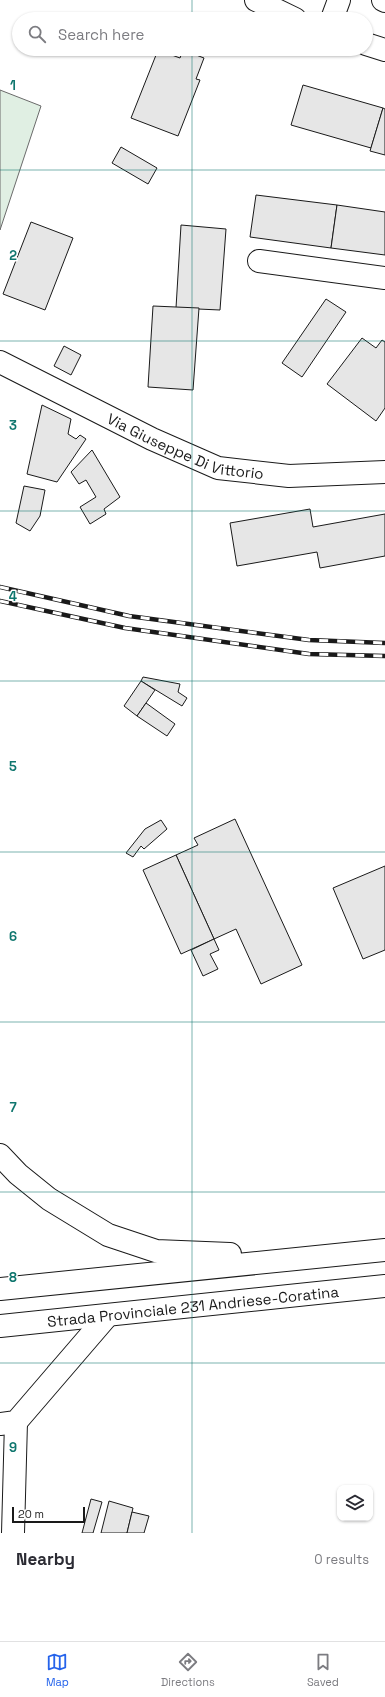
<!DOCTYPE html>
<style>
:root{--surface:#fff;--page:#f2f2f3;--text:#2b2b33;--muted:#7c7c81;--line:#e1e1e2;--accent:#2563eb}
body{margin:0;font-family:"Space Grotesk",sans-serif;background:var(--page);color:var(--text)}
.controls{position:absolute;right:12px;bottom:12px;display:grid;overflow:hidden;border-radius:8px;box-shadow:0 1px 3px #0004}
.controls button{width:36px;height:36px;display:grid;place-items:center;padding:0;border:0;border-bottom:1px solid var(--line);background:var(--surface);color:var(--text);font:20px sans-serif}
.scale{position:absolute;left:12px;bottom:10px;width:73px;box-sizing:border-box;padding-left:4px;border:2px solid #1a1a1a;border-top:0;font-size:11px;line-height:14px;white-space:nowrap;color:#1a1a1a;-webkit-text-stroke:3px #fff;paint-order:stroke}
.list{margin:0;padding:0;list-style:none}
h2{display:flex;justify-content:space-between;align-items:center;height:52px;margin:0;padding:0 16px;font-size:17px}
h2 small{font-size:13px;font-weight:400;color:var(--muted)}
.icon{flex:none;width:22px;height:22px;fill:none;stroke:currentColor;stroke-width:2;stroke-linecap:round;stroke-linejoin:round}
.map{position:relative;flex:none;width:385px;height:1533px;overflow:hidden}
.search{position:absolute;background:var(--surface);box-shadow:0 1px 3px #0004;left:12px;right:12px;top:12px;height:44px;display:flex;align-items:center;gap:10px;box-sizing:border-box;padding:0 14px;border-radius:22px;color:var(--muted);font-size:15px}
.sheet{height:108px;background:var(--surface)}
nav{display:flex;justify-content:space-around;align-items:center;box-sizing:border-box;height:56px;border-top:1px solid var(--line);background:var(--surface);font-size:11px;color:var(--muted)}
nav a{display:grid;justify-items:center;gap:2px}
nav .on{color:var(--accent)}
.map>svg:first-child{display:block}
.green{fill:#e0efe3;stroke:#6a6a6a}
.building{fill:#e6e6e6;stroke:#1a1a1a}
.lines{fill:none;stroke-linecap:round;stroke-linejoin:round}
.minor-casing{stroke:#1a1a1a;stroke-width:24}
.highway-casing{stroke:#1a1a1a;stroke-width:24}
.minor{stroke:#fff;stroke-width:22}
.highway{stroke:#fff;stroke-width:22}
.rail-casing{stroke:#1a1a1a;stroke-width:4.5}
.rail{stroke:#fff;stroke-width:3;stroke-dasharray:9;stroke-linecap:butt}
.grid{fill:none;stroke:#0f766e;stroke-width:1;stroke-opacity:0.55}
.labels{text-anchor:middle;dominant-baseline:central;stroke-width:3;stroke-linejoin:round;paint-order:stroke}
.street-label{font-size:15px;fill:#1a1a1a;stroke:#fff}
.grid-label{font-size:13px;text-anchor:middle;font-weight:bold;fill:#0f766e;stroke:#fff;stroke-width:3;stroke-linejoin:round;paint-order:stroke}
</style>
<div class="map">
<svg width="385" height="1533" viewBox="0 0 385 1533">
<rect width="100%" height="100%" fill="#fff"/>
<path class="green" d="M 0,90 L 41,106 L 0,230 Z"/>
<g class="building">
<path d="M 158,50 L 180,58 L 183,50 L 204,58 L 196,79 L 200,80 L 178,136 L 131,118 Z"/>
<path d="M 303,85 L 383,108 L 371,148 L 291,125 Z"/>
<path d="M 383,108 L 385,109 L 385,155 L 370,151 Z"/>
<path d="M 121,147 L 157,168 L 148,184 L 112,163 Z"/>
<path d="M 256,195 L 337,205 L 331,248 L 250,237 Z"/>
<path d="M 337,205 L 385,212 L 385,255 L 331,248 Z"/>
<path d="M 31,222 L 73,238 L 45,310 L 3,294 Z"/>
<path d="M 181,225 L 226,229 L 220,310 L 176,308 Z"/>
<path d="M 326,299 L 346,312 L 302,377 L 282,363 Z"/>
<path d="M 153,306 L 199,308 L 193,390 L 148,387 Z"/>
<path d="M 362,338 L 376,348 L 382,340 L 385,342 L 385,408 L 376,421 L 327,384 Z"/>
<path d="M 64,346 L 81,355 L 71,375 L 54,366 Z"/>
<path d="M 42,405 L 71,419 L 68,434 L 76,439 L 80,435 L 86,439 L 57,482 L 27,474 Z"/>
<path d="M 92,450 L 120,497 L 104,509 L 106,514 L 90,524 L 80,507 L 96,497 L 86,480 L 79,484 L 71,472 Z"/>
<path d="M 24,486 L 45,490 L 40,516 L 30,531 L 16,523 Z"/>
<path d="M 310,509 L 313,527 L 385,514 L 385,556 L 320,568 L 317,552 L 237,566 L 230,523 Z"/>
<path d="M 143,677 L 180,684 L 178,692 L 187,698 L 182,706 L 141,681 Z"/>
<path d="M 141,681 L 155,690 L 137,716 L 124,706 Z"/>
<path d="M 146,703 L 175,724 L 167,736 L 137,716 Z"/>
<path d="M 235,819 L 302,965 L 261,984 L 236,929 L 214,939 L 176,855 L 198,845 L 194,838 Z"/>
<path d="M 161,820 L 167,829 L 144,849 L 141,846 L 133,857 L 126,853 L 145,829 Z"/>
<path d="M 176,855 L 214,939 L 181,954 L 143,870 Z"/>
<path d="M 385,866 L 385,950 L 363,959 L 333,888 Z"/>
<path d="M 214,939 L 219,950 L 210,954 L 218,969 L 203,976 L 191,950 Z"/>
<path d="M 91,1499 L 102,1502 L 93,1533 L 82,1533 Z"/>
<path d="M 109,1501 L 133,1508 L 127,1533 L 101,1533 Z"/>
<path d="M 132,1512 L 149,1516 L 144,1533 L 127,1533 Z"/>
</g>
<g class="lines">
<defs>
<g id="minor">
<path d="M 256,0 L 295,19"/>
<path d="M 383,0 L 385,1"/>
<path d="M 332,19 L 339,0"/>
<path d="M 366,44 L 385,50"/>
<path d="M 259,261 L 385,278"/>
<path id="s1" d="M 0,362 L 152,439 L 218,468 L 289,476 L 385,472"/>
<path d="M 0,1424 L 16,1422 L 108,1315"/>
<path d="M 13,1533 L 16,1422"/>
</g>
<g id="highway">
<path d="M 0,1155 L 18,1174 L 49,1199 L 108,1235 L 156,1251 L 230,1254"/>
<path d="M 0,1289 L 385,1250"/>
<path id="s2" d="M 0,1326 L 385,1286"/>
</g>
</defs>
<use href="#minor" class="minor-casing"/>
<use href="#highway" class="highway-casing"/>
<use href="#minor" class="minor"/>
<use href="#highway" class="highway"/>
<defs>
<g id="rail">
<path d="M 0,587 L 129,616 L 309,640 L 385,643"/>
<path d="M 0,601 L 125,628 L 309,654 L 385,656"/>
</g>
</defs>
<use href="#rail" class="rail-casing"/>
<use href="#rail" class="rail"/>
</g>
<path class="grid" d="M 192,0 L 192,19M 192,49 L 192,1533M 0,170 L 385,170M 0,341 L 385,341M 0,511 L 385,511M 0,681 L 385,681M 0,852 L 385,852M 0,1022 L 385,1022M 0,1192 L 385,1192M 0,1363 L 385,1363"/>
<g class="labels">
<g class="street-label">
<text stroke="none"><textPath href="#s1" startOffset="205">Via Giuseppe Di Vittorio</textPath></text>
<text stroke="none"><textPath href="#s2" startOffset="194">Strada Provinciale 231 Andriese-Coratina</textPath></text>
</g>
</g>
<g class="grid-label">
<text x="13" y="90">1</text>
<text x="13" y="260">2</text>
<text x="13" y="430">3</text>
<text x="13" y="601">4</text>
<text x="13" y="771">5</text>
<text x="13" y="941">6</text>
<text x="13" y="1112">7</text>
<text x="13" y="1282">8</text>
<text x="13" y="1452">9</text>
</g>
</svg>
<div class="controls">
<button><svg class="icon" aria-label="layers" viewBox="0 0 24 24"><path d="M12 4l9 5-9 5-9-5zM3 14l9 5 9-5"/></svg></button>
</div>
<div class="scale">20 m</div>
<div class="search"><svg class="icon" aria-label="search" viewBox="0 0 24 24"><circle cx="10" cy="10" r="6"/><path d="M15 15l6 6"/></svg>Search here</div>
</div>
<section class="sheet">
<h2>Nearby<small>0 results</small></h2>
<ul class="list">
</ul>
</section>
<nav>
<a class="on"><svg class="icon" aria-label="map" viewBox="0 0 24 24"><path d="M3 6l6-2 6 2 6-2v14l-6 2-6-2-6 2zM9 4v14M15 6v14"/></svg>Map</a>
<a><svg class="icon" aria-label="directions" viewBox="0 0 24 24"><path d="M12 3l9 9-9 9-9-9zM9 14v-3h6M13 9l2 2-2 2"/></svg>Directions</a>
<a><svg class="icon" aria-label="saved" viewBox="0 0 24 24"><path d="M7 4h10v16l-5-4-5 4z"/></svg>Saved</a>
</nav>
